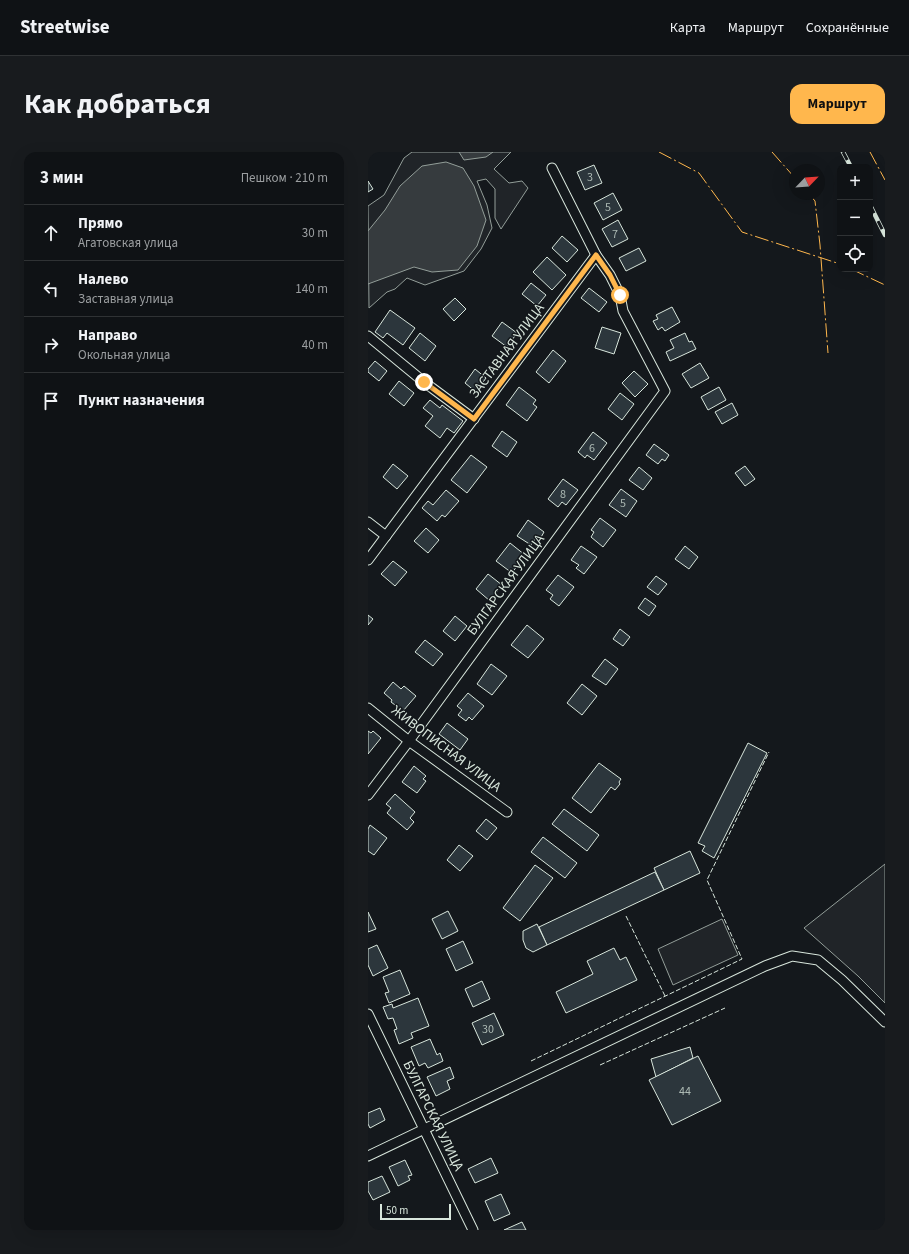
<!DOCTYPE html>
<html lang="ru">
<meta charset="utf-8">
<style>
:root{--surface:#0f1215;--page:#181b1e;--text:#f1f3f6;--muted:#9b9ea0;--line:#2f3234;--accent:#ffb74d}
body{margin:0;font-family:"Source Sans 3",sans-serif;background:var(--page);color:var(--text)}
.controls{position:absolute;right:12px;top:12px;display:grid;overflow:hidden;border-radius:8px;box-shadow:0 4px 16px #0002}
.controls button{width:36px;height:36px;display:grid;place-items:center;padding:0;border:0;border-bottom:1px solid var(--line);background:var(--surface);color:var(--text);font:20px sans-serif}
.compass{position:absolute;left:421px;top:12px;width:36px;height:36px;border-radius:50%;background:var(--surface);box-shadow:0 4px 16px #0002;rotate:65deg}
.scale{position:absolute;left:12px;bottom:10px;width:71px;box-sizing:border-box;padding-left:4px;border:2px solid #d8e6dc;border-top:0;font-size:11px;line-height:14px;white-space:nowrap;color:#d8e6dc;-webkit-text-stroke:3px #14181c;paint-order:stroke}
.stop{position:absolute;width:12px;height:12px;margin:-9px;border:3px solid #ffb74d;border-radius:50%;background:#fff}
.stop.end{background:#ffb74d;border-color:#fff;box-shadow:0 1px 4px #0008}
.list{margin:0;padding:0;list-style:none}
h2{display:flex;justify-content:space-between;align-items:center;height:52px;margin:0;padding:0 16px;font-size:17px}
h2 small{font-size:13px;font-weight:400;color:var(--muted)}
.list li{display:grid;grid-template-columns:26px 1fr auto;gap:12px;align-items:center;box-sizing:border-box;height:56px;padding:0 16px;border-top:1px solid var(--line)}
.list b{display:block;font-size:15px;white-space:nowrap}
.list p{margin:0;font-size:13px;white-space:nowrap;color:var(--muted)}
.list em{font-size:13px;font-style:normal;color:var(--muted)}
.icon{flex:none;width:22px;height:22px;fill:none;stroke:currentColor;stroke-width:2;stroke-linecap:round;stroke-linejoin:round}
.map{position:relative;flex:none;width:517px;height:1078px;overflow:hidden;border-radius:12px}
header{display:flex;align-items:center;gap:24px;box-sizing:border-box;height:56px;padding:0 20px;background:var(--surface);border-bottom:1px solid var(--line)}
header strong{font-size:19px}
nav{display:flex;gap:22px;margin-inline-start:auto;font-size:14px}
.intro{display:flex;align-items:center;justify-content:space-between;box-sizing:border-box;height:96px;padding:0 24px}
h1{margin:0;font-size:28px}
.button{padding:10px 18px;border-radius:12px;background:var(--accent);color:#111;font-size:14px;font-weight:700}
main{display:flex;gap:24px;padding:0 24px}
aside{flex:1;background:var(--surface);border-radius:12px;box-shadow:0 4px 16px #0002}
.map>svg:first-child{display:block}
.green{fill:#202428;stroke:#939e99}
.water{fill:#363b3e;stroke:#939e99}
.building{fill:#2c363c;stroke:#d8e6dc}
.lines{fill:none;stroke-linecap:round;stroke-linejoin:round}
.minor-casing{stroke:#d8e6dc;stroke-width:11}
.minor{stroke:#14181c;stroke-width:9}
.rail-casing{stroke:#d8e6dc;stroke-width:4.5}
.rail{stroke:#14181c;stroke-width:3;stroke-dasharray:9;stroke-linecap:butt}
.fence{stroke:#d8e6dc;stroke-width:1;stroke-dasharray:5 2;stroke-linecap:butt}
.power{stroke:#ffb74d;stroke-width:1;stroke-dasharray:14 3 2 3;stroke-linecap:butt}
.route{stroke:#ffb74d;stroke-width:5}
.labels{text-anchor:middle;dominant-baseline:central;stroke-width:3;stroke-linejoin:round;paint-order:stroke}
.number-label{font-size:12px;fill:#adbab4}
.street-label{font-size:14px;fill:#d8e6dc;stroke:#14181c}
</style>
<header>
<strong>Streetwise</strong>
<nav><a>Карта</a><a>Маршрут</a><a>Сохранённые</a></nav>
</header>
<div class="intro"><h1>Как добраться</h1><a class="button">Маршрут</a></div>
<main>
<aside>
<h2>3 мин<small>Пешком · 210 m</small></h2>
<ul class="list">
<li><svg class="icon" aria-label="ahead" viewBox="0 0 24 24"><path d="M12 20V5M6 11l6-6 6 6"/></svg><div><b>Прямо</b><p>Агатовская улица</p></div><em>30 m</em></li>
<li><svg class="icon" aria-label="left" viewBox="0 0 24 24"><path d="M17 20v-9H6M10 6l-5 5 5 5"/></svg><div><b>Налево</b><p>Заставная улица</p></div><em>140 m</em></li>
<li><svg class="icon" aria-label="right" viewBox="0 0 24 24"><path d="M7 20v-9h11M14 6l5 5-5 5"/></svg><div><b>Направо</b><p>Окольная улица</p></div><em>40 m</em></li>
<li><svg class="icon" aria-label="arrive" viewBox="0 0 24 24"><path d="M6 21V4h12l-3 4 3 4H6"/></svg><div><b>Пункт назначения</b></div></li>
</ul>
</aside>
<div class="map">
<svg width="517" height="1078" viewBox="0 0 517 1078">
<rect width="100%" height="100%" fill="#14181c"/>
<g class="green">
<path d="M 44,0 L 143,0 L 126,17 L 141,31 L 154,29 L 160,36 L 133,77 L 127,66 L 127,37 L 118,27 L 109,29 L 119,53 L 124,76 L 113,97 L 96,119 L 57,133 L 39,126 L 27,137 L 19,140 L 1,156 L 0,54 L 16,43 L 36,6 Z"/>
<path d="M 517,712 L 517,851 L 490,824 L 436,776 Z"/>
<path d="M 354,767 L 370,803 L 305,833 L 290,797 Z"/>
</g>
<g class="water">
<path d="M 91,0 L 125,0 L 118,5 L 96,8 Z"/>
<path d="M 78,10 L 95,16 L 106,34 L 118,68 L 109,94 L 90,118 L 64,120 L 46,115 L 0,132 L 0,79 L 17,58 L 32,34 L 54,14 Z"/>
</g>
<g class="building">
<path d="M 226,13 L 234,31 L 217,38 L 209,20 Z"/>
<path d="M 0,29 L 5,37 L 0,40 Z"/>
<path d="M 245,41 L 254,58 L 235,68 L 226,51 Z"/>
<path d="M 250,68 L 260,87 L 244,95 L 234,77 Z"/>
<path d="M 194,84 L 210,98 L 199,110 L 184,96 Z"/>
<path d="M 271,96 L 278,109 L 258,119 L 251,106 Z"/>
<path d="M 179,105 L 198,123 L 184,138 L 165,120 Z"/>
<path d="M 163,131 L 178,143 L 169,154 L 154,142 Z"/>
<path d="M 221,136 L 239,150 L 231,160 L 213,146 Z"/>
<path d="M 87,146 L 98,157 L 86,169 L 75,157 Z"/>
<path d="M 304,155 L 312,170 L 297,179 L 294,175 L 290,178 L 285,169 L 290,167 L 288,163 Z"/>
<path d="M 22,158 L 47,176 L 35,193 L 19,181 L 15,186 L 7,180 Z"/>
<path d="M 134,170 L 149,181 L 139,195 L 124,184 Z"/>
<path d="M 234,175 L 253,181 L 246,202 L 227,196 Z"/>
<path d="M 52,181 L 68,194 L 57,209 L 41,196 Z"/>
<path d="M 317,181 L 321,190 L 324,189 L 328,197 L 302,209 L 298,200 L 306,196 L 302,188 Z"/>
<path d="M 185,198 L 198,209 L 181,231 L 168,220 Z"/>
<path d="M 7,209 L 19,219 L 11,229 L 0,220 L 0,217 Z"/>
<path d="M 332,211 L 341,226 L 323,236 L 314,222 Z"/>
<path d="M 107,217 L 118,226 L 108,240 L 97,231 Z"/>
<path d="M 266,219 L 280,232 L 267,245 L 254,231 Z"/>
<path d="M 31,229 L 46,241 L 36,254 L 21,242 Z"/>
<path d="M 151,235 L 168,248 L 165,252 L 169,255 L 159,269 L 138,253 Z"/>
<path d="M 351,235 L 358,248 L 340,258 L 333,245 Z"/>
<path d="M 252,241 L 266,252 L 254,268 L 240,257 Z"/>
<path d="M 62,248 L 72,256 L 74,253 L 95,269 L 86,281 L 79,276 L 72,286 L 57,274 L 65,264 L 55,256 Z"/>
<path d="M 364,251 L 370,263 L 354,272 L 347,260 Z"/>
<path d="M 134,279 L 149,290 L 139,305 L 124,294 Z"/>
<path d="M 225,280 L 239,291 L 226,308 L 219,303 L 217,306 L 210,300 Z"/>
<path d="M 286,292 L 301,303 L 297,309 L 294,307 L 290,312 L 278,303 Z"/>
<path d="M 103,303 L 119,315 L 99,341 L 83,328 Z"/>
<path d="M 25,312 L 40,324 L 29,337 L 15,325 Z"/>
<path d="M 377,314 L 387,327 L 377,334 L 367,321 Z"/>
<path d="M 271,315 L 284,326 L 275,338 L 261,328 Z"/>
<path d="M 195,327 L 210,338 L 198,353 L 194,350 L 190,355 L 180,347 Z"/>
<path d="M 253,337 L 269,349 L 258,365 L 241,353 Z"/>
<path d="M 78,338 L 91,349 L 77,365 L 74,363 L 69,369 L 54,356 L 60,349 L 65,353 Z"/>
<path d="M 232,366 L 248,378 L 235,395 L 223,385 L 226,380 L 223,378 Z"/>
<path d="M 160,368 L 176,380 L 172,387 L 169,385 L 163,393 L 149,384 Z"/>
<path d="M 58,376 L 71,388 L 60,401 L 46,389 Z"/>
<path d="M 142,391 L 157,403 L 144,421 L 128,409 Z"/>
<path d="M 213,394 L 229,405 L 216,422 L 208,416 L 211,413 L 203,408 Z"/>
<path d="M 317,394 L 330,405 L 321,417 L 307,407 Z"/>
<path d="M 25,409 L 39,420 L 27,434 L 13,422 Z"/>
<path d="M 120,422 L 134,433 L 122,449 L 108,437 Z"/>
<path d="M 190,423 L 206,435 L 191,454 L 182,447 L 185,443 L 178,438 Z"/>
<path d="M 288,424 L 299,432 L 290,443 L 279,435 Z"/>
<path d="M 277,446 L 288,454 L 281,464 L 270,456 Z"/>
<path d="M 0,463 L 5,467 L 0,473 Z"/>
<path d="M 87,464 L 99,474 L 87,489 L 75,479 Z"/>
<path d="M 159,473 L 176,487 L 160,506 L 143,493 Z"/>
<path d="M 252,477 L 262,485 L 255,494 L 245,487 Z"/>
<path d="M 57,488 L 75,502 L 65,514 L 47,500 Z"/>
<path d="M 237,507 L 250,517 L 238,533 L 224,524 Z"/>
<path d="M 123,512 L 139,524 L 124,543 L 109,532 Z"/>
<path d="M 25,530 L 33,537 L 36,534 L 48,544 L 35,559 L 23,550 L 24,548 L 16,541 Z"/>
<path d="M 214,532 L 229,544 L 214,563 L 199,551 Z"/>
<path d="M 100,541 L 116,554 L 104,568 L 101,565 L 98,569 L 90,563 L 94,558 L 89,554 Z"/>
<path d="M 79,571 L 100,587 L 92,598 L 71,582 Z"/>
<path d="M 0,579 L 3,581 L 5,579 L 13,586 L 0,602 Z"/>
<path d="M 380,591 L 399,601 L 346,706 L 334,699 L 337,694 L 330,691 Z"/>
<path d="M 231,611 L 253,627 L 251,630 L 252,632 L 247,638 L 243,635 L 223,661 L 204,646 Z"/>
<path d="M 46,614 L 58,624 L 55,627 L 58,629 L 49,641 L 34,630 Z"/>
<path d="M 27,642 L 47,660 L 42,666 L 46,670 L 39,678 L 19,661 L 23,656 L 18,652 Z"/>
<path d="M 196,657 L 231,683 L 219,699 L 184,672 Z"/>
<path d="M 118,667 L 129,676 L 119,688 L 108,679 Z"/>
<path d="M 2,673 L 19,686 L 6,703 L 0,699 L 0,677 Z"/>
<path d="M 175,685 L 209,711 L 197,726 L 163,700 Z"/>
<path d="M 91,693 L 105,704 L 92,719 L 79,708 Z"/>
<path d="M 322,699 L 332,721 L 296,738 L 286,716 Z"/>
<path d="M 167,713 L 185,726 L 152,769 L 135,756 Z"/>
<path d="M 287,720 L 296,738 L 179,793 L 171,775 Z"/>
<path d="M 80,759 L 90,779 L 74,787 L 64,767 Z"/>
<path d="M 0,760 L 8,777 L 0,780 Z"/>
<path d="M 169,772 L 179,793 L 165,800 L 158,796 L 155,788 L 155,779 Z"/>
<path d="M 95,789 L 105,811 L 88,819 L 78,797 Z"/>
<path d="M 9,793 L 20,816 L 5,824 L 0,813 L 0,797 Z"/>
<path d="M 246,796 L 252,808 L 258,805 L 269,828 L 198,861 L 188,840 L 225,822 L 219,809 Z"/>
<path d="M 32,818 L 42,842 L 21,851 L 17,841 L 21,840 L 15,825 Z"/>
<path d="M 114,829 L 122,847 L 105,855 L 97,837 Z"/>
<path d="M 50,846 L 61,874 L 43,881 L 45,886 L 31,892 L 26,878 L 29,877 L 25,866 L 20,867 L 15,855 L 24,852 L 25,856 Z"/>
<path d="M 126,861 L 136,883 L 114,893 L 104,871 Z"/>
<path d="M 62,887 L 69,903 L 72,901 L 75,909 L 60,916 L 57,911 L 51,914 L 43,895 Z"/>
<path d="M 322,895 L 325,906 L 288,925 L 283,907 Z"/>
<path d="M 330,904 L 353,949 L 304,973 L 281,928 Z"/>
<path d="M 82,915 L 86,926 L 79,929 L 82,937 L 68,944 L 59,925 Z"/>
<path d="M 12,956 L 17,968 L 2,976 L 0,972 L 0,961 Z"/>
<path d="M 123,1006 L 130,1021 L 107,1031 L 100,1017 Z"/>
<path d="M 37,1008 L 44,1023 L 40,1024 L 42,1028 L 30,1034 L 21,1015 Z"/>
<path d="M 14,1024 L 22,1040 L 5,1048 L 0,1039 L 0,1030 Z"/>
<path d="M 133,1042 L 142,1062 L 126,1069 L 117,1049 Z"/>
<path d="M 154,1070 L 158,1078 L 136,1078 Z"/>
</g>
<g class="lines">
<defs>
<g id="minor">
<path d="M 0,184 L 56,230 L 106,267"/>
<path d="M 0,370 L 18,384"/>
<path d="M 0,408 L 228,103"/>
<path d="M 0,556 L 41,589 L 139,660"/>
<path d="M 0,643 L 41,589 L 297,239 L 255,159 L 252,143 L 242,123 L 228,103 L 184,16"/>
<path d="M 0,862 L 105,1078"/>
<path d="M 0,1004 L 397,814 L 424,804 L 450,808 L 474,828 L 517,870"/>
</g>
</defs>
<use href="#minor" class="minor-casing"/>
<use href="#minor" class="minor"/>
<defs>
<g id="rail">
<path d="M 475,0 L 483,15"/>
<path d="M 502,53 L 517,83"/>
</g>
</defs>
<use href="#rail" class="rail-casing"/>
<use href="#rail" class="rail"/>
<g class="fence">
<path d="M 258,764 L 297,844"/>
<path d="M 163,909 L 374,807 L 339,728 L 401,600"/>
<path d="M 232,913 L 357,856"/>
</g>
<g class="power">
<path d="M 291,0 L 331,21 L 374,80 L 472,112"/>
<path d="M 404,0 L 427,26"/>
<path d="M 502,0 L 517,28"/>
<path d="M 441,42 L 447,49 L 452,93 L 460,201"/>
<path d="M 483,117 L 517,133"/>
</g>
</g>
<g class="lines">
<path class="route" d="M 56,230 L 106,267 L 228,103 L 242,123 L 252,143"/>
</g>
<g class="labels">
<g class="number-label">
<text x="222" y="25">3</text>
<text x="240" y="55">5</text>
<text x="247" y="82">7</text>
<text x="224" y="296">6</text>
<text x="195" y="342">8</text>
<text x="255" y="351">5</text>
<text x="120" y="877">30</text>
<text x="317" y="939">44</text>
</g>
<g class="street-label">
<text transform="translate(139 199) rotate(-53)">ЗАСТАВНАЯ УЛИЦА</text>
<text transform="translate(138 433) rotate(-54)">БУЛГАРСКАЯ УЛИЦА</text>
<text transform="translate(78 597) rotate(37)">ЖИВОПИСНАЯ УЛИЦА</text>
<text transform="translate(65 964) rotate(64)">БУЛГАРСКАЯ УЛИЦА</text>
</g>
</g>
</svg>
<div class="controls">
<button>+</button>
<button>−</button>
<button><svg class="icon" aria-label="locate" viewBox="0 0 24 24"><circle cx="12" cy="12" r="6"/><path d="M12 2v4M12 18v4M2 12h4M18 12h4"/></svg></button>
</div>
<svg class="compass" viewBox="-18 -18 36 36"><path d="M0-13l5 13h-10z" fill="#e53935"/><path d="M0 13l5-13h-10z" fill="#9b9ea0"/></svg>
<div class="scale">50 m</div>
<div class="stop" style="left:252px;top:143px"></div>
<div class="stop end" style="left:56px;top:230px"></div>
</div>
</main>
